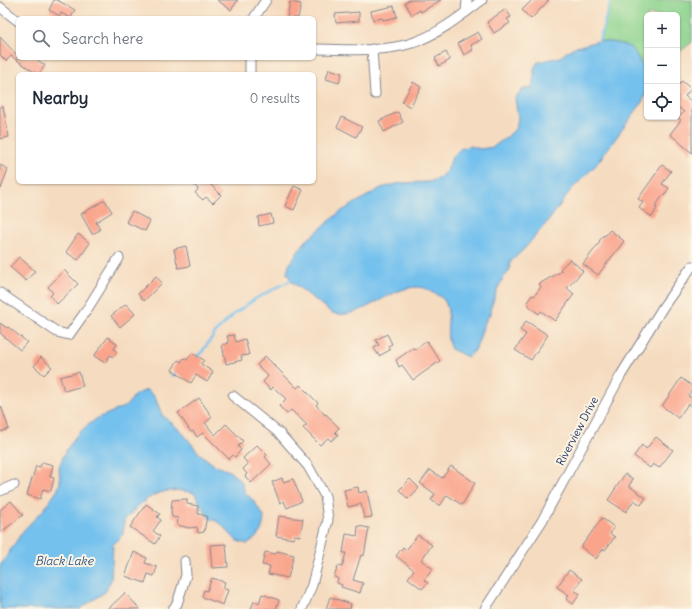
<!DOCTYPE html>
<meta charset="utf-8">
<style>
:root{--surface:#fff;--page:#f2f2f3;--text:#1f2937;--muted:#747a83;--line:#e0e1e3}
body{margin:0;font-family:Delius,sans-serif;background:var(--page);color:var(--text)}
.controls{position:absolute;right:12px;top:12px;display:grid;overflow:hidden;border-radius:6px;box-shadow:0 1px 3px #0004}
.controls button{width:36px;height:36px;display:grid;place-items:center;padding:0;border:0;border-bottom:1px solid var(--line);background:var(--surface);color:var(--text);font:20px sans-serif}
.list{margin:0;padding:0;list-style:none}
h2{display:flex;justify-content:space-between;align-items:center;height:52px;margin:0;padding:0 16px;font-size:17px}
h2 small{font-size:13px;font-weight:400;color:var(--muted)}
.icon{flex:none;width:22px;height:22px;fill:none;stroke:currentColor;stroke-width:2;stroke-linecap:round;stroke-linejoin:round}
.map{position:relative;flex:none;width:692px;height:609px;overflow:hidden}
.search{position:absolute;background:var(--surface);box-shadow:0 1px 3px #0004;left:16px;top:16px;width:300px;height:44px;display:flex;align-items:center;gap:10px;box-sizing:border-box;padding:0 14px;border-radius:6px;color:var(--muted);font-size:15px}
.panel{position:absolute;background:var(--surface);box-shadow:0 1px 3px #0004;left:16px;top:72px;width:300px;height:112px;border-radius:6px}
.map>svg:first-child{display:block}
.green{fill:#8cd38e;stroke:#548176}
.water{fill:#74c1ee;stroke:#4878a6}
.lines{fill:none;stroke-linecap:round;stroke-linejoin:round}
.stream{stroke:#74c1ee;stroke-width:2.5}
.building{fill:#faa48c}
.minor-casing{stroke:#88868f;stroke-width:11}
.minor{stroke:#fff;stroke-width:9}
.labels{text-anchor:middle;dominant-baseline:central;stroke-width:4;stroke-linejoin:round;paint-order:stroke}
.street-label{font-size:11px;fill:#1b2f5e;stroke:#fcf5e5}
.water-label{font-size:12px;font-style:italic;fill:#315482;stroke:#fcf5e5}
</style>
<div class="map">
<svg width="692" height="609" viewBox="0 0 692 609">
<rect width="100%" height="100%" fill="#fcf5e5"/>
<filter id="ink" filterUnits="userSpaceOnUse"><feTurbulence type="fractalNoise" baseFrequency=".025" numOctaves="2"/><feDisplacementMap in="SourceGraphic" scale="8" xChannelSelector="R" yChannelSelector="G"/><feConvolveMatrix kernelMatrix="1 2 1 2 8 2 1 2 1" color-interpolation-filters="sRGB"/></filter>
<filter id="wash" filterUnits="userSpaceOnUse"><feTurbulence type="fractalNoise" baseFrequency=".012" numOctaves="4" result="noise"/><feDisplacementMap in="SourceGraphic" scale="16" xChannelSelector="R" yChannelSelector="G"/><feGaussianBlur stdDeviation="0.9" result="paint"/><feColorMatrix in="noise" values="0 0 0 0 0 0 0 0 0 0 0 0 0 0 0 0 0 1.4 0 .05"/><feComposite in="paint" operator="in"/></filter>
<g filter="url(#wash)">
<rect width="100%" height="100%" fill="#f5dcc0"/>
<path class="green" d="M 611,0 L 692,0 L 692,42 L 677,54 L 677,15 L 647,15 L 647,76 L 637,56 L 617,43 L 599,41 Z"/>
<g class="water">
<path d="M 599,41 L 617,43 L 630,47 L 637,56 L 647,76 L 647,91 L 641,104 L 595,166 L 570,191 L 549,220 L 524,249 L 511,261 L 509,272 L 503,278 L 497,290 L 490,310 L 490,314 C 479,326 482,347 468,357 L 451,349 C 443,333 452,316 446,304 C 444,298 438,295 433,293 C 430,291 427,289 424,288 C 396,280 360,323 332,313 L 292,282 L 287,273 L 289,264 L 305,242 L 340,212 L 381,188 L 400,183 L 429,182 L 439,178 L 448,169 L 452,157 L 460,149 L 470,146 L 480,149 L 493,147 L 507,137 L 516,128 L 518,118 L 515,98 L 522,90 L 532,87 L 534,80 L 534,68 L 538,62 L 560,57 L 572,48 Z"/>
<path d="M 147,390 L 155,397 L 162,415 L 181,431 L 199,453 L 214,465 L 229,471 L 241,481 L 245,493 L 252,499 L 264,516 C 263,531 260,536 247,544 L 237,541 L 220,523 L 209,518 L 194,493 C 161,485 145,497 124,521 L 123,534 L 113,545 L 111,580 L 105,592 L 80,609 L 0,609 L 0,566 L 23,531 L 44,509 L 57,491 L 60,483 L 59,467 L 65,452 L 76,436 L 84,428 L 96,419 L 126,406 L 136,394 Z"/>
</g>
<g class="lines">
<g class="stream">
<path d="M 599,41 L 611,0"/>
<path d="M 195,358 L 202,352 L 215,333 L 234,314 L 255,299 L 291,280"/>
<path d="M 172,376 L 178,371"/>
</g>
</g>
<g id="blocks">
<g class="building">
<path d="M 54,0 L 57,0 L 75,10 L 71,18 L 61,13 L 60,16 L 49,10 Z"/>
<path d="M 217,0 L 238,0 L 231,10 Z"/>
<path d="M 409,0 L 441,0 L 421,12 L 420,10 L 412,15 L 405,3 Z"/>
<path d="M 532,0 L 549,0 L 531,19 L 522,10 Z"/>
<path d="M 290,2 L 301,4 L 298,18 L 287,18 Z"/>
<path d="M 394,6 L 397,17 L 383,20 L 382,18 L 373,20 L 371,11 Z"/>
<path d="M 506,9 L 511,17 L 507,19 L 510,23 L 494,33 L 487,22 Z"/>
<path d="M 359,12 L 359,21 L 336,23 L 335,14 Z"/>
<path d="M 478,32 L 482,39 L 471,45 L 473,50 L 464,55 L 458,43 Z"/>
<path d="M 0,37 L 18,56 L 18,58 L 34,58 L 45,65 L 39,74 L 37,74 L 11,56 L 6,61 L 0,55 Z"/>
<path d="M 446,52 L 450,60 L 439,66 L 435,58 Z"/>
<path d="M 329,69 L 342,73 L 339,83 L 326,79 Z"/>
<path d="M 682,81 L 691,89 L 685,96 L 692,102 L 692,153 L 670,134 L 681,120 L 678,118 L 684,112 L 677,106 L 677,86 Z"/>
<path d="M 413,82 L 421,87 L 410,107 L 402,102 Z"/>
<path d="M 3,106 L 9,137 L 0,139 L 0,107 Z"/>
<path d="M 398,112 L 403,122 L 384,132 L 379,121 Z"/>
<path d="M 342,117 L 362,127 L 356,137 L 337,127 Z"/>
<path d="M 0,165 L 8,169 L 1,189 L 0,188 Z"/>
<path d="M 662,165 L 671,171 L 662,184 L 669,188 L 664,196 L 663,195 L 655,207 L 657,208 L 652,217 L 639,208 L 643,202 L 638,199 Z"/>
<path d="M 191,182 L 208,182 L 221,195 L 213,203 L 206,197 L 203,200 L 195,193 L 198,189 Z"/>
<path d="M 294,186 L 303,190 L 294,210 L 285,206 Z"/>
<path d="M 105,200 L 112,212 L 96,222 L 100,230 L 92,234 L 81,214 Z"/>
<path d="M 132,211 L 150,221 L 145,231 L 126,222 Z"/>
<path d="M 271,214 L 273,223 L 259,226 L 258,217 Z"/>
<path d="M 610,230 L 624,241 L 598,275 L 583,264 L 600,242 L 599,241 L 604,235 L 605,236 Z"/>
<path d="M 78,234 L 90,243 L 78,260 L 66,252 Z"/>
<path d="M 186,246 L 190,266 L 178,268 L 174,249 Z"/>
<path d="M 19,257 L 35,271 L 26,281 L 10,267 Z"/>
<path d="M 570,259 L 583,271 L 567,288 L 574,294 L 555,321 L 541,311 L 539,314 L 531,308 L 527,302 L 532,295 L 534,296 L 541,287 L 539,284 L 562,271 L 560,269 Z"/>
<path d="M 64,270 L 78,284 L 57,304 L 50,296 L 53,293 L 48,287 Z"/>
<path d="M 156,276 L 162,283 L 144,301 L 138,294 Z"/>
<path d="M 126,304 L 135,314 L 120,327 L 111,316 Z"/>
<path d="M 526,321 L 548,335 L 531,360 L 515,350 L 526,334 L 520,330 Z"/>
<path d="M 0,323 L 7,328 L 8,327 L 27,342 L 20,350 L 0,333 Z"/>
<path d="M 387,334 L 392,344 L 388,346 L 390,350 L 379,356 L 374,348 L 379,345 L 376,340 Z"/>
<path d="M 234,335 L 236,342 L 245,339 L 249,355 L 241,356 L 242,360 L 226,364 L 222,345 L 229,343 L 227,336 Z"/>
<path d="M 108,337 L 117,344 L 114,349 L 117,352 L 113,357 L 110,355 L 105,363 L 94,356 Z"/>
<path d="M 427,341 L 440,361 L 413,380 L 402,365 L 399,367 L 396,360 L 413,348 L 416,349 Z"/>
<path d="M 192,353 L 204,360 L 201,364 L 213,372 L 207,382 L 196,375 L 191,383 L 172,370 L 178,360 L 181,362 L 184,358 L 187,360 Z"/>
<path d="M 265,356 L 297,388 L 300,385 L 318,403 L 316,405 L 325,415 L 326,414 L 339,428 L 335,432 L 338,435 L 331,441 L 328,438 L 320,445 L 303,428 L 307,425 L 291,410 L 287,414 L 279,406 L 286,399 L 273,387 L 271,390 L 263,382 L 268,376 L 257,365 Z"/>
<path d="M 41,357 L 52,367 L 44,375 L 34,366 Z"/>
<path d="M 79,372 L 83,386 L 64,391 L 60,377 Z"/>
<path d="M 681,378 L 692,386 L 692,390 L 688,396 L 692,398 L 692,407 L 688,404 L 678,418 L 662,406 Z"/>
<path d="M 199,398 L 212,417 L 205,423 L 215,435 L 226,424 L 243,441 L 238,446 L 241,450 L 235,457 L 233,455 L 229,459 L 203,433 L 197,437 L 193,431 L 191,432 L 178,413 Z"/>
<path d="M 0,406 L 1,406 L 9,429 L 0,432 Z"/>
<path d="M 656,437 L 673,450 L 659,468 L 653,464 L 650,468 L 634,456 L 642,445 L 646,449 Z"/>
<path d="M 257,445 L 267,455 L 265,457 L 271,464 L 251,483 L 245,476 L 247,474 L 243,469 L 248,464 L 243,458 Z"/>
<path d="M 42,462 L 53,465 L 50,477 L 54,478 L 51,491 L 43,489 L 40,499 L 27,495 L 36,466 L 40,467 Z"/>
<path d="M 451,466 L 475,483 L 462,505 L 447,495 L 440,506 L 431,500 L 435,494 L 420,483 L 430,470 L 442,478 Z"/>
<path d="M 625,474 L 633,479 L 629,486 L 646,498 L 641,505 L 634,500 L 626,512 L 608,500 Z"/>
<path d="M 282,478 L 283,482 L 293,479 L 302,501 L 287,508 L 284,501 L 280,503 L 272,482 Z"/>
<path d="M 410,479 L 419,488 L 408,499 L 399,490 Z"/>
<path d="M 358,487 L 359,493 L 367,491 L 372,517 L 364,518 L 361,504 L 348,507 L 344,490 Z"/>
<path d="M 187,499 L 187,504 L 198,506 L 198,514 L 207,516 L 204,532 L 198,533 L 197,527 L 189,528 L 177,525 L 178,518 L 172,517 L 171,511 L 172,500 Z"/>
<path d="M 11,501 L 23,515 L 0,533 L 0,510 Z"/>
<path d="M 146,504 L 160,514 L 157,517 L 161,520 L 153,531 L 160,536 L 155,544 L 130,527 Z"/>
<path d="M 279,516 L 303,519 L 300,536 L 294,535 L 293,539 L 276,536 Z"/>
<path d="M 602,518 L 614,527 L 610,534 L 615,537 L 605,550 L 603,549 L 596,559 L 581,547 Z"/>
<path d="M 358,526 L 369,528 L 364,556 L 361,555 L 353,580 L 363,583 L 360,593 L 341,587 L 342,585 L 337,583 L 338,578 L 334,577 L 338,566 L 342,567 L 346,553 L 343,553 L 346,534 L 357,536 Z"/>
<path d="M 418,535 L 432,545 L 421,560 L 433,569 L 424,580 L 428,583 L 422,589 L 408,578 L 414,570 L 396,556 L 403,547 L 406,550 Z"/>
<path d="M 226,544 L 228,567 L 212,568 L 210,545 Z"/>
<path d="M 277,551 L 294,555 L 288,578 L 268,574 L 270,566 L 262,565 L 265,552 L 276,554 Z"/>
<path d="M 134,552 L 147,558 L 145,563 L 157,567 L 154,576 L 148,574 L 145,583 L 125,576 Z"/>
<path d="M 569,570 L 582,579 L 574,590 L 580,594 L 573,604 L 566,599 L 569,595 L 557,587 Z"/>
<path d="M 212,578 L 225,582 L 223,588 L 228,590 L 223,605 L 202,597 L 204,590 L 207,591 Z"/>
<path d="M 125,593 L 140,609 L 108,609 Z"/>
<path d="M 262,594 L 279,600 L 276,609 L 251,609 L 254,601 L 259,603 Z"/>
<path d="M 330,597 L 351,604 L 350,609 L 326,609 Z"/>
</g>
</g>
</g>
<g filter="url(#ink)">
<use href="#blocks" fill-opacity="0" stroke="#88868f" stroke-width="1"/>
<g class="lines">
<defs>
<g id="minor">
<path d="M 0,7 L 18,21"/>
<path d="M 466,12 L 467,0"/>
<path d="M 254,18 L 266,0"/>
<path d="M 314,49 C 346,49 381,53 412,43 C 437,35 461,16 482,0"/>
<path d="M 372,49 L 375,94"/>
<path d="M 250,58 L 250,74"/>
<path d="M 0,293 L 57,332 L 69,335 L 86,311 L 119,258"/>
<path d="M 233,396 L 279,433 L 308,466 L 325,496 L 328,520 L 312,585 L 302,609"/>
<path d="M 0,491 L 14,485"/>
<path d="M 173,609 L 177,604 L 186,575 L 185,561"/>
<path d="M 485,609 L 542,521 L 621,375 L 663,307 L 692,266"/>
</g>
</defs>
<use href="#minor" class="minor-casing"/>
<use href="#minor" class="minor"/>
</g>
</g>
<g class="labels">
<g class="street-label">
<text transform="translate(577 431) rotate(-62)">Riverview Drive</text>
</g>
<g class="water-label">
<text x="64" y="560">Black Lake</text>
</g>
</g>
</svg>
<div class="controls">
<button>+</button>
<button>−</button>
<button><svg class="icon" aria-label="locate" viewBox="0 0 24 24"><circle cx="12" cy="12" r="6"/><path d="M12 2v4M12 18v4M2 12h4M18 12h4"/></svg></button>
</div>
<div class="search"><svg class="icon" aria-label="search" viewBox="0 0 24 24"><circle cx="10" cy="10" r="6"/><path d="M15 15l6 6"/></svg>Search here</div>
<section class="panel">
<h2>Nearby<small>0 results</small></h2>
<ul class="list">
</ul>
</section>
</div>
